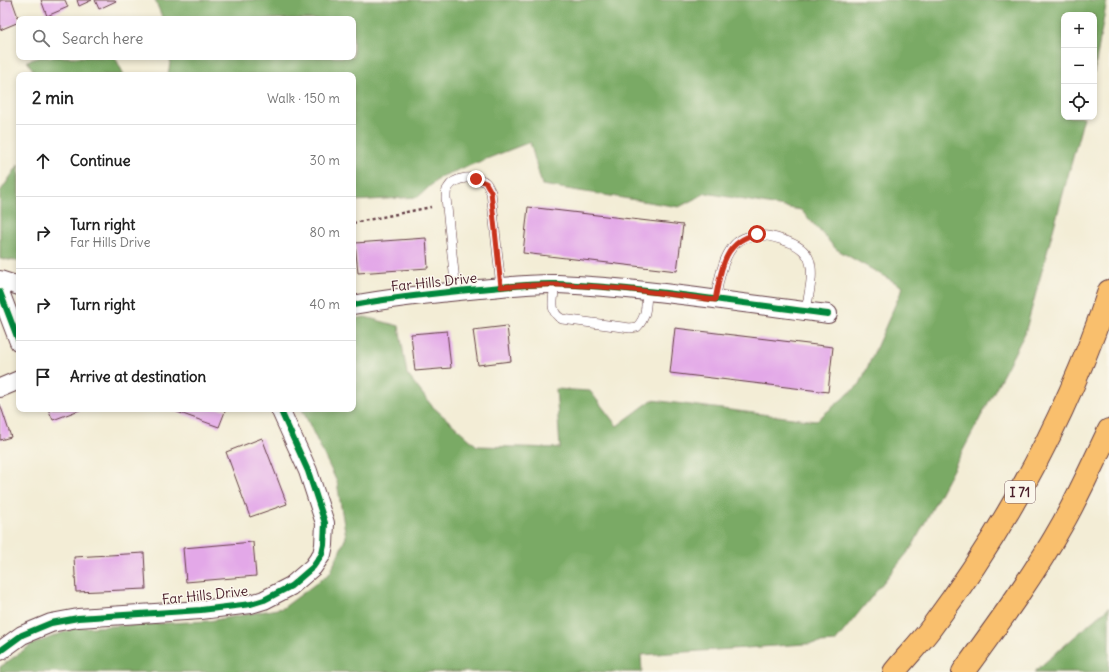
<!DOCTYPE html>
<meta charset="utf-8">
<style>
:root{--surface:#fff;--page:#f6f6f6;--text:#222;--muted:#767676;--line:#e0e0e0}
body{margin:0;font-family:Delius,sans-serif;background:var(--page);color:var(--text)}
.controls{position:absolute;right:12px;top:12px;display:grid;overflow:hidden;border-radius:8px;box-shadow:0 2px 6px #0003}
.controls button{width:36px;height:36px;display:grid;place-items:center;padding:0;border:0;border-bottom:1px solid var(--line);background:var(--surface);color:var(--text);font:20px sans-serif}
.stop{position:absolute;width:12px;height:12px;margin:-9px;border:3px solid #c8321e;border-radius:50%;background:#fff}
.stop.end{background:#c8321e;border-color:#fff;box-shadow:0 1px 4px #0008}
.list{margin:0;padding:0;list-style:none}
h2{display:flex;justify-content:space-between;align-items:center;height:52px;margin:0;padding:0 16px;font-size:17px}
h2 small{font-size:13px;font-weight:400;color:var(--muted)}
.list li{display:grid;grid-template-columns:26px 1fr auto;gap:12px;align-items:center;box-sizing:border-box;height:72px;padding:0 16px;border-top:1px solid var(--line)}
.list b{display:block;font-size:15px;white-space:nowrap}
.list p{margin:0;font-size:13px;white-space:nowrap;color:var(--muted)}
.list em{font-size:13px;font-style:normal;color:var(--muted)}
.icon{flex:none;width:22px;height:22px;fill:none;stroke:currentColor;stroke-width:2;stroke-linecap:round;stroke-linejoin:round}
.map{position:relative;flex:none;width:1109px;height:672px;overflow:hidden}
.search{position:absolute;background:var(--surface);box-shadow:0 2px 6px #0003;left:16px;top:16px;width:340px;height:44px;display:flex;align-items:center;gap:10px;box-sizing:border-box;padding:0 14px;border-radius:8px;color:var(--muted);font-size:15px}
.panel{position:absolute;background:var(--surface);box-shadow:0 2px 6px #0003;left:16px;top:72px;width:340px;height:340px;border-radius:8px}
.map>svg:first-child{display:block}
.forest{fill:#7aaa65;stroke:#626448}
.building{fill:#e3a8e8}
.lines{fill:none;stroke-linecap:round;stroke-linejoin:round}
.lane-casing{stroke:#633e45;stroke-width:10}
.street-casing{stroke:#633e45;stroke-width:20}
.highway-casing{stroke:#633e45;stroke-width:24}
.path{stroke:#633e45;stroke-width:2.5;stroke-dasharray:3 3;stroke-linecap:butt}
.lane{stroke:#fff;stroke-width:9}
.street{stroke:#fff;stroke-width:18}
.highway{stroke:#f9bf6d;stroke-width:22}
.cycleway-casing{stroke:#fbf7ec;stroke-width:8}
.cycleway{stroke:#00873e;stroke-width:6}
.route{stroke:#c8321e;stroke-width:5}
.labels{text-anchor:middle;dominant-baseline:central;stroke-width:3;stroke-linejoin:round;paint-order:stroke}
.shield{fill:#fbf7ec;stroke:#7f6065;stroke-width:1}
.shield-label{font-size:13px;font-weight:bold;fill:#4a1f2b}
.street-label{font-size:14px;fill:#4a1f2b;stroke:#fbf7ec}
</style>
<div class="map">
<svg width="1109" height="672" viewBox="0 0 1109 672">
<rect width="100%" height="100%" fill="#fbf7ec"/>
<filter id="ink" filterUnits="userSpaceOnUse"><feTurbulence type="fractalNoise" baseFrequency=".025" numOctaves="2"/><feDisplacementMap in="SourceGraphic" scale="8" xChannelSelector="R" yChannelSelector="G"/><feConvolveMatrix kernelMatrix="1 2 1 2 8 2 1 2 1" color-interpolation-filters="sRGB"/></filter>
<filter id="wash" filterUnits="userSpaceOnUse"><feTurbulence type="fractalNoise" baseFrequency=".012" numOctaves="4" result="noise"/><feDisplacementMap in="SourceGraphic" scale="16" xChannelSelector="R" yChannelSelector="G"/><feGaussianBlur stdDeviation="0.9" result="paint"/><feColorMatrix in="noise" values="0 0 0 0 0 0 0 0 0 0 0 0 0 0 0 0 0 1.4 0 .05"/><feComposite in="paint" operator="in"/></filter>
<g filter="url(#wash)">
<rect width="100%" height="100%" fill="#f3edd6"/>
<g class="forest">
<path d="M 155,0 L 1107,0 L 1094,73 L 1094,15 L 1064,15 L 1064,117 L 1084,117 L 1025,333 L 912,547 L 835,642 L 641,655 L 642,672 L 0,672 L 0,667 L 31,645 L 75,628 L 209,621 L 283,608 L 330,573 L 346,537 L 337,482 L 302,409 L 353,409 L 353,319 L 365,317 L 399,326 L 407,374 L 432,406 L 477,446 L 560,448 L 556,389 L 590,391 L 617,426 L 652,400 L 816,421 L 860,384 L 903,287 L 836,249 L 801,210 L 706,193 L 679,207 L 542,185 L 530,142 L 440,177 L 418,197 L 353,201 L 353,75 L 168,75 L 171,57 L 353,57 L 353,19 L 163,19 Z"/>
<path d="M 41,57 L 115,57 L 124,75 L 36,75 L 27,61 Z"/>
<path d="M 19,164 L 19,261 L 0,259 L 0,192 Z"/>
<path d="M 1109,607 L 1109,672 L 1034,672 Z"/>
</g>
<g id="blocks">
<g class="building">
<path d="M 0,0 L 12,0 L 19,20 L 19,22 L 0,30 Z"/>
<path d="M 41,0 L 65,0 L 68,7 L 47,16 Z"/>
<path d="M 77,0 L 92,0 L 79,6 Z"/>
<path d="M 95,0 L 115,0 L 116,1 L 99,9 Z"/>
<path d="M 528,207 L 683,225 L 677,271 L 523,253 Z"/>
<path d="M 426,238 L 428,268 L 358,273 L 355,243 Z"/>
<path d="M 507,326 L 511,361 L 478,365 L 473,330 Z"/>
<path d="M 675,328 L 833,347 L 828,392 L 670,373 Z"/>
<path d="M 447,331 L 451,368 L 415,371 L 411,334 Z"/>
<path d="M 0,404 L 11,437 L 0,440 Z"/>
<path d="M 48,409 L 82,409 L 53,420 Z"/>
<path d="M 169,409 L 226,409 L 219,427 Z"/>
<path d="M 262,438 L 287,504 L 250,517 L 226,452 Z"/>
<path d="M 253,542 L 256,576 L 186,582 L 183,548 Z"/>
<path d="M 144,553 L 146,589 L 76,592 L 74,557 Z"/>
</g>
</g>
</g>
<g filter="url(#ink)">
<use href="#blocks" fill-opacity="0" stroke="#633e45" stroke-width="1"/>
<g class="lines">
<defs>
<g id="lane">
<path d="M 555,284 C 554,297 548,312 562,319 L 630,328 L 637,327 C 647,317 646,305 647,292"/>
<path d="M 456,291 L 446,198 C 446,195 446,190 448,188 C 454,177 477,174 486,183 C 488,185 489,189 491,192 L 501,287"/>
<path d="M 715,300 C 723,258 730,222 783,240 C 793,243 805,249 809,259 C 815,274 808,296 806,311"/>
</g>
<g id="street">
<path d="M 0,280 L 19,286"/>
<path d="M 0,292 L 19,342"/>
<path d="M 353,305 C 395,297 437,293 479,289 C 505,287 531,283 558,284 C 648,288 738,303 828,314"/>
<path d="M 0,388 L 19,380"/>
<path d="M 0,651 L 22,635 L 51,623 L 78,618 L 201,610 L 251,604 L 264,600 L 291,586 L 313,567 L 322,554 L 324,545 L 325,523 L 308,471 L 280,409"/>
</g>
<g id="highway">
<path d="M 894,672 C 906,657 920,643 931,628 C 1007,526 1069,412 1109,291"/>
<path d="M 963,672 C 998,624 1034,575 1063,523 C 1080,493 1094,461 1109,430"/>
</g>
</defs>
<use href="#lane" class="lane-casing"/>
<use href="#street" class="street-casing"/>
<use href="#highway" class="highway-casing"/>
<path class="path" d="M 353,223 L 431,207"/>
<use href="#lane" class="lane"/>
<use href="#street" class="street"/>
<use href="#highway" class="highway"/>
<defs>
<g id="cycleway">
<path d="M 0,292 L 19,342"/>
<path d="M 353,305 C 395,297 437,293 479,289 C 505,287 531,283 558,284 C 648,288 738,303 828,314"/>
<path d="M 0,651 L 22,635 L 51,623 L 78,618 L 201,610 L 251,604 L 264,600 L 291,586 L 313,567 L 322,554 L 324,545 L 325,523 L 308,471 L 280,409"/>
</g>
</defs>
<use href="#cycleway" class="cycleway-casing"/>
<use href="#cycleway" class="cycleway"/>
</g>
</g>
<g class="lines" filter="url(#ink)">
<path class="route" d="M 476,179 L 486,183 L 491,192 L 501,287 C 572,280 644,291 715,300 C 721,271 723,241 757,234"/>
</g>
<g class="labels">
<rect class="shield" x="1005" y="481" width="30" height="22" rx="3"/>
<g class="shield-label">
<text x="1020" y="492">I 71</text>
</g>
<g class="street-label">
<text transform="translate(434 282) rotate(-6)">Far Hills Drive</text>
<text transform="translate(205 595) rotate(-6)">Far Hills Drive</text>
</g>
</g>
</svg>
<div class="controls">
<button>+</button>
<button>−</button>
<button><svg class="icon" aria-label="locate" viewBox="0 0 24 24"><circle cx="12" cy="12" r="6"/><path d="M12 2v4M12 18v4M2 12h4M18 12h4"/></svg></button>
</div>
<div class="stop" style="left:757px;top:234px"></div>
<div class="stop end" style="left:476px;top:179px"></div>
<div class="search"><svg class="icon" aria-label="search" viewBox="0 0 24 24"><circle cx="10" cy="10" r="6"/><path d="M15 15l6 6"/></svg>Search here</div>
<section class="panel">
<h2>2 min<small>Walk · 150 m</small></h2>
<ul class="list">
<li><svg class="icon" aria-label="ahead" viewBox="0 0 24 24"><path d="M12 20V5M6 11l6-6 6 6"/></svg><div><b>Continue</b></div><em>30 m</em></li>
<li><svg class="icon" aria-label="right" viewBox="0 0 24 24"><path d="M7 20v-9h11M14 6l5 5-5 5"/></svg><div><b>Turn right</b><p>Far Hills Drive</p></div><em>80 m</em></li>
<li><svg class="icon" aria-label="right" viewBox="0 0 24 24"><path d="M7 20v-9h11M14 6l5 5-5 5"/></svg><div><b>Turn right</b></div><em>40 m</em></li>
<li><svg class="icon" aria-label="arrive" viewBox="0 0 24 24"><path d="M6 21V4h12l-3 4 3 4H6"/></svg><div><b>Arrive at destination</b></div></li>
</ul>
</section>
</div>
